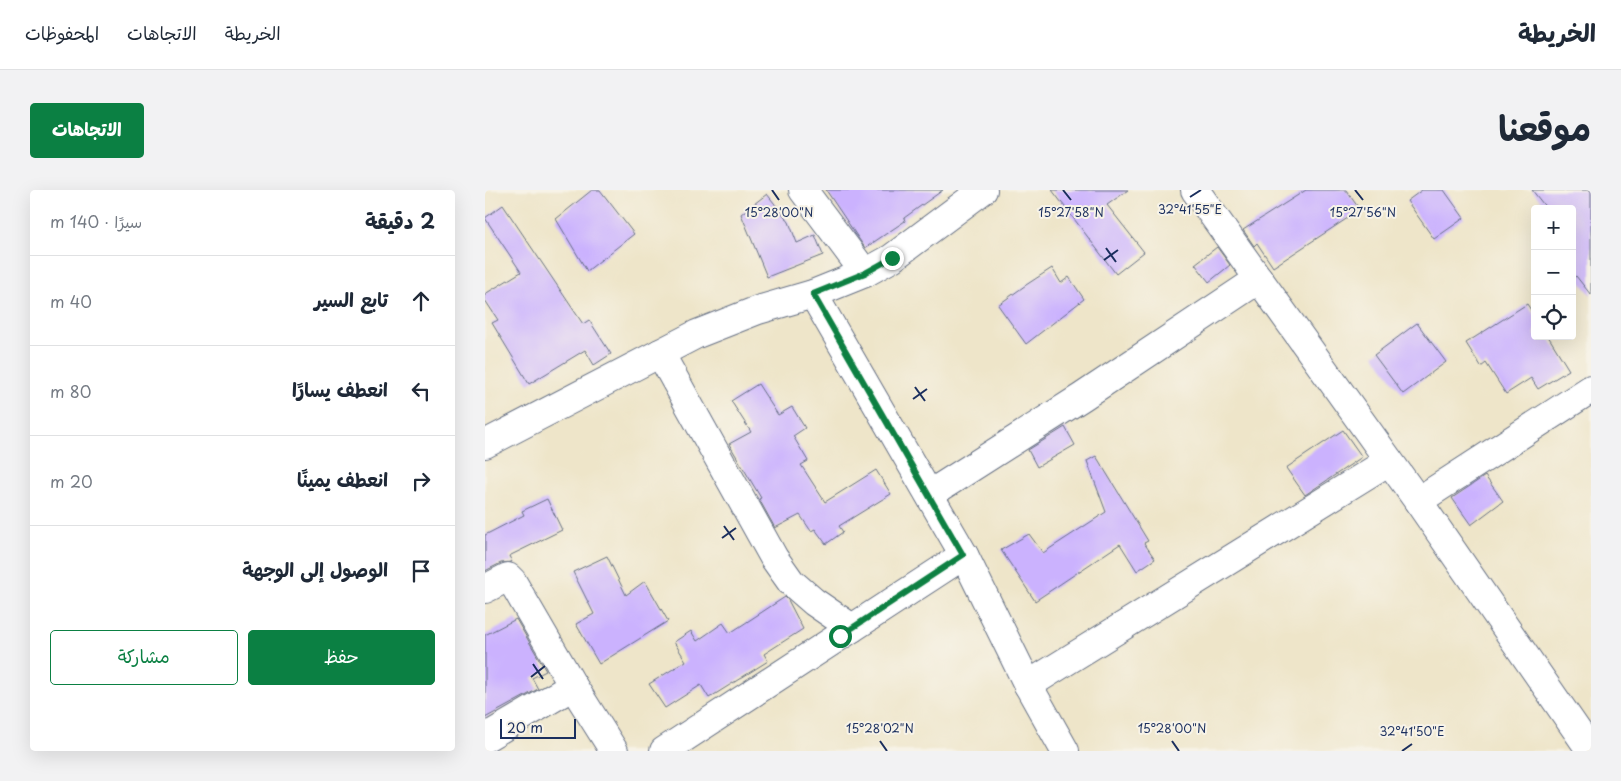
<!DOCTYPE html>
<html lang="ar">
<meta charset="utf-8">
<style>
:root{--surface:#fff;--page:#f2f2f3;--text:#1f2937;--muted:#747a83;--line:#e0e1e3;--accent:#0b8043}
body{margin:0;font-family:"Playpen Sans","Playpen Sans Arabic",sans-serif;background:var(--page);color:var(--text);direction:rtl}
.controls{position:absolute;right:15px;top:15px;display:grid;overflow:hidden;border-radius:5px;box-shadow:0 5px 20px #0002}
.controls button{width:45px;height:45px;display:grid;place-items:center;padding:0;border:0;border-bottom:1px solid var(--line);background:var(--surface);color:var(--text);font:25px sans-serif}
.scale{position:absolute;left:15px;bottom:12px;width:76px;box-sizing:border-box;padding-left:5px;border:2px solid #1b2f5e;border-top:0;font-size:14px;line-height:18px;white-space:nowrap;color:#1b2f5e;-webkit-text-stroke:4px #f7f3e8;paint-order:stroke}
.stop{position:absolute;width:15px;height:15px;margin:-11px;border:4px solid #0b8043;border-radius:50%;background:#fff}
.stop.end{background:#0b8043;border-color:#fff;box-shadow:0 1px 5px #0008}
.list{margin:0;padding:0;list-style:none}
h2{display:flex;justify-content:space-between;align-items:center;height:65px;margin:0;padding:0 20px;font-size:21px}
h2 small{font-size:16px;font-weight:400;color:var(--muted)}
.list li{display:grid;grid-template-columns:32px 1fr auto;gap:15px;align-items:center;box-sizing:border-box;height:90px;padding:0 20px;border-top:1px solid var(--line)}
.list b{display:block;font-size:19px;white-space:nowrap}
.list em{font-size:16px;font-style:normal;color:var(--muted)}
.actions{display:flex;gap:10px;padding:15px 20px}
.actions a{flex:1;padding:11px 0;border:1px solid var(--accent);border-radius:5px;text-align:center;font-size:18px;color:var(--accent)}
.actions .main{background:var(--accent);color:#fff}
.icon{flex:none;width:28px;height:28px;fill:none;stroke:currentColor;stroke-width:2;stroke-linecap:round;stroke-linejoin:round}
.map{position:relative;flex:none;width:1106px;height:561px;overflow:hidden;direction:ltr;border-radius:5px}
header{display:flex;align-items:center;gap:30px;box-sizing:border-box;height:70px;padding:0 25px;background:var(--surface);border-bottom:1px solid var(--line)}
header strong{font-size:24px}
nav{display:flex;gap:28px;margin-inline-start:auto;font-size:18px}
.intro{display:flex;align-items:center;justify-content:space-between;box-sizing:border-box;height:120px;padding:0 30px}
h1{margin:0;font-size:35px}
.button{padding:12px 22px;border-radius:5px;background:var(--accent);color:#fff;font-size:18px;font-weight:700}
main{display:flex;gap:30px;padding:0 30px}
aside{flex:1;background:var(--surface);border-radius:5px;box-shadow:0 5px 20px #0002}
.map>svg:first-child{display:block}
.building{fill:#cbb2fe}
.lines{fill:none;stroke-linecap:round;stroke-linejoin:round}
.street-casing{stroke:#656f83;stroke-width:30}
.street{stroke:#fff;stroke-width:28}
.route{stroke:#0b8043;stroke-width:6}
.ticks{fill:none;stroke:#1b2f5e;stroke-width:2}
.ticks-label{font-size:12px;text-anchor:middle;fill:#1b2f5e;stroke:#f7f3e8;stroke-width:4;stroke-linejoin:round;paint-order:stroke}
</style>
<header>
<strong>الخريطة</strong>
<nav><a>الخريطة</a><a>الاتجاهات</a><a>المحفوظات</a></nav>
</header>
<div class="intro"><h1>موقعنا</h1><a class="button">الاتجاهات</a></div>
<main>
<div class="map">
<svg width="1106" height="561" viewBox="0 0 1106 561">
<rect width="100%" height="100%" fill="#f7f3e8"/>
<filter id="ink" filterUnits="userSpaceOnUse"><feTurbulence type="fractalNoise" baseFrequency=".02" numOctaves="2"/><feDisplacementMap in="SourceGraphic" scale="10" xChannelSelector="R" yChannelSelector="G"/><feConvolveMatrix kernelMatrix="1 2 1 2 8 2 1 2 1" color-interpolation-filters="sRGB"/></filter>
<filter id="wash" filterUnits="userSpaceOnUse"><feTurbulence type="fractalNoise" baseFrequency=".0096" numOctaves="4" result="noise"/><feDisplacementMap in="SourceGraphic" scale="20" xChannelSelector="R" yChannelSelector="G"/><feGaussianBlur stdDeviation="1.12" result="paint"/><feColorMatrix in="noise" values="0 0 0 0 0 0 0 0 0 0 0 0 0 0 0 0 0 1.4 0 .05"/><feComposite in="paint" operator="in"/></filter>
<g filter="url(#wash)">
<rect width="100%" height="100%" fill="#eee5c9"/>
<g id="blocks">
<g class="building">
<path d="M 107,0 L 115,0 L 149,44 L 102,81 L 71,29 Z"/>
<path d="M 341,0 L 458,0 L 419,28 L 420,31 L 380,58 Z"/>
<path d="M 567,0 L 643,0 L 622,15 L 659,62 L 631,84 Z"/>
<path d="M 821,0 L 861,0 L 875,20 L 788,77 L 772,53 L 769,56 L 758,40 Z"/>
<path d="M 937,0 L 959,0 L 979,28 L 949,49 L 922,11 Z"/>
<path d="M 1047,0 L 1106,0 L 1106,105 L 1091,86 L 1087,89 L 1087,19 L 1062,19 Z"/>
<path d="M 282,4 L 304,32 L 312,53 L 330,45 L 338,65 L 282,87 L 256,24 Z"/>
<path d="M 18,15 L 98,134 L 104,130 L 126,164 L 109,175 L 100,160 L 44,194 L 7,133 L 13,130 L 0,110 L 0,104 L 36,82 L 0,28 Z"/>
<path d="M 732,57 L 745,75 L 724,92 L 710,74 Z"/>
<path d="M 567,78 L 576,93 L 584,87 L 599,109 L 541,154 L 513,115 L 541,95 Z"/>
<path d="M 1042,114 L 1050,126 L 1050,146 L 1063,146 L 1084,180 L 1053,199 L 1046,188 L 1021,204 L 1001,173 L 996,177 L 981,153 Z"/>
<path d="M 932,133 L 961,172 L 918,204 L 889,165 Z"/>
<path d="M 273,194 L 293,225 L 307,217 L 320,238 L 308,246 L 323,271 L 316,275 L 340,312 L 391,280 L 406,304 L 354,336 L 358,342 L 341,354 L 330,339 L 326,341 L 315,325 L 290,338 L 274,309 L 276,308 L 244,254 L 266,242 L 246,211 Z"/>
<path d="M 580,237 L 590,255 L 552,277 L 543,260 Z"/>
<path d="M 858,240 L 877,267 L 820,305 L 801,278 Z"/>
<path d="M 611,266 L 663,351 L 659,353 L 670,369 L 652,381 L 635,354 L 550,411 L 516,360 L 544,344 L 558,363 L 621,322 L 602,271 Z"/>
<path d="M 1000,286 L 1018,311 L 986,335 L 967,308 Z"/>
<path d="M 62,309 L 77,340 L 24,366 L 27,372 L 16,373 L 0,381 L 0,345 L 39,325 L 37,321 Z"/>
<path d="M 122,366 L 141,405 L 160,391 L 183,431 L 114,474 L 91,434 L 109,424 L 88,382 Z"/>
<path d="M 300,407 L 303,410 L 318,439 L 279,464 L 283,471 L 224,508 L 216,495 L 180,518 L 164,494 L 201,471 L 189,452 L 206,441 L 212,451 L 238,433 L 245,443 Z"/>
<path d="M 31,429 L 61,481 L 47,488 L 53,499 L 0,528 L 0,445 Z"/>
</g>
</g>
</g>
<g filter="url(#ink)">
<use href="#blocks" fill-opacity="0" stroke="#656f83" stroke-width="1"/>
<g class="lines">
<defs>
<g id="street">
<path d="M 318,0 L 380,83"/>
<path d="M 710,0 L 933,311 L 1106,561"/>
<path d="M 328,104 L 479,365 L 543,495 L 580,561"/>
<path d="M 175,163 L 289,368 L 306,392 L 329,412 L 367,438"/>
<path d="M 0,254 L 212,144 L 273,120 L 328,104 L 380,83 L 407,68 L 498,0"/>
<path d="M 445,304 L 597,207 L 774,89"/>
<path d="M 933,311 L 1106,199"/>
<path d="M 0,399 L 23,387 L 27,391 L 88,496 L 129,561"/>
<path d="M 543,495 L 904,271"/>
<path d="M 0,548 L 88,496"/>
<path d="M 179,561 L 479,365"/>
</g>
</defs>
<use href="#street" class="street-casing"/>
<use href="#street" class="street"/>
</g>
</g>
<g class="lines" filter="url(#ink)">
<path class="route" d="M 355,446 L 478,365 L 328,104 L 380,83 L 407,68"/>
</g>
<path class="ticks" d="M 287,0 L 294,10M 578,0 L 586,10M 870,0 L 878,10M 705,7 L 716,0M 621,58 L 631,72M 619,70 L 633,60M 430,197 L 440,211M 428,209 L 442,199M 239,336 L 249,350M 237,348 L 251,338M 48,474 L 58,489M 46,487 L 60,476M 395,551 L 402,561M 687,551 L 694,561M 917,561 L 927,554"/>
<g class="ticks-label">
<text x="705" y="24">32°41'55"E</text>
<text x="294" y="27">15°28'00"N</text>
<text x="586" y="27">15°27'58"N</text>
<text x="878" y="27">15°27'56"N</text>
<text x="395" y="543">15°28'02"N</text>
<text x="687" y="543">15°28'00"N</text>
<text x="927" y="546">32°41'50"E</text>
</g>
</svg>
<div class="controls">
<button>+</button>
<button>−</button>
<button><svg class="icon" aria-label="locate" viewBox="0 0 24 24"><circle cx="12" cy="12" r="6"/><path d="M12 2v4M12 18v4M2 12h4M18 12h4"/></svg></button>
</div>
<div class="scale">20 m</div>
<div class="stop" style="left:355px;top:446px"></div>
<div class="stop end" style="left:407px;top:68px"></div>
</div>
<aside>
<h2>2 دقيقة<small>سيرًا · 140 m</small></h2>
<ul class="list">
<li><svg class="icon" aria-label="ahead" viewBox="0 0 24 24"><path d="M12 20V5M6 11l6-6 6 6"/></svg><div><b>تابع السير</b></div><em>40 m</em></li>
<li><svg class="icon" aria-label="left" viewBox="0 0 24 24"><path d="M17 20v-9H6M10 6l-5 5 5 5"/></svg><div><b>انعطف يسارًا</b></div><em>80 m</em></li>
<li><svg class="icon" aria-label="right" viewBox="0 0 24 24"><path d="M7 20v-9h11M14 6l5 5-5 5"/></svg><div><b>انعطف يمينًا</b></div><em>20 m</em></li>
<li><svg class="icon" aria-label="arrive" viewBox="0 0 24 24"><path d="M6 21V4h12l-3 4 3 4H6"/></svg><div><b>الوصول إلى الوجهة</b></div></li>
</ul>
<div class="actions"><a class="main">حفظ</a><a>مشاركة</a></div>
</aside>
</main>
